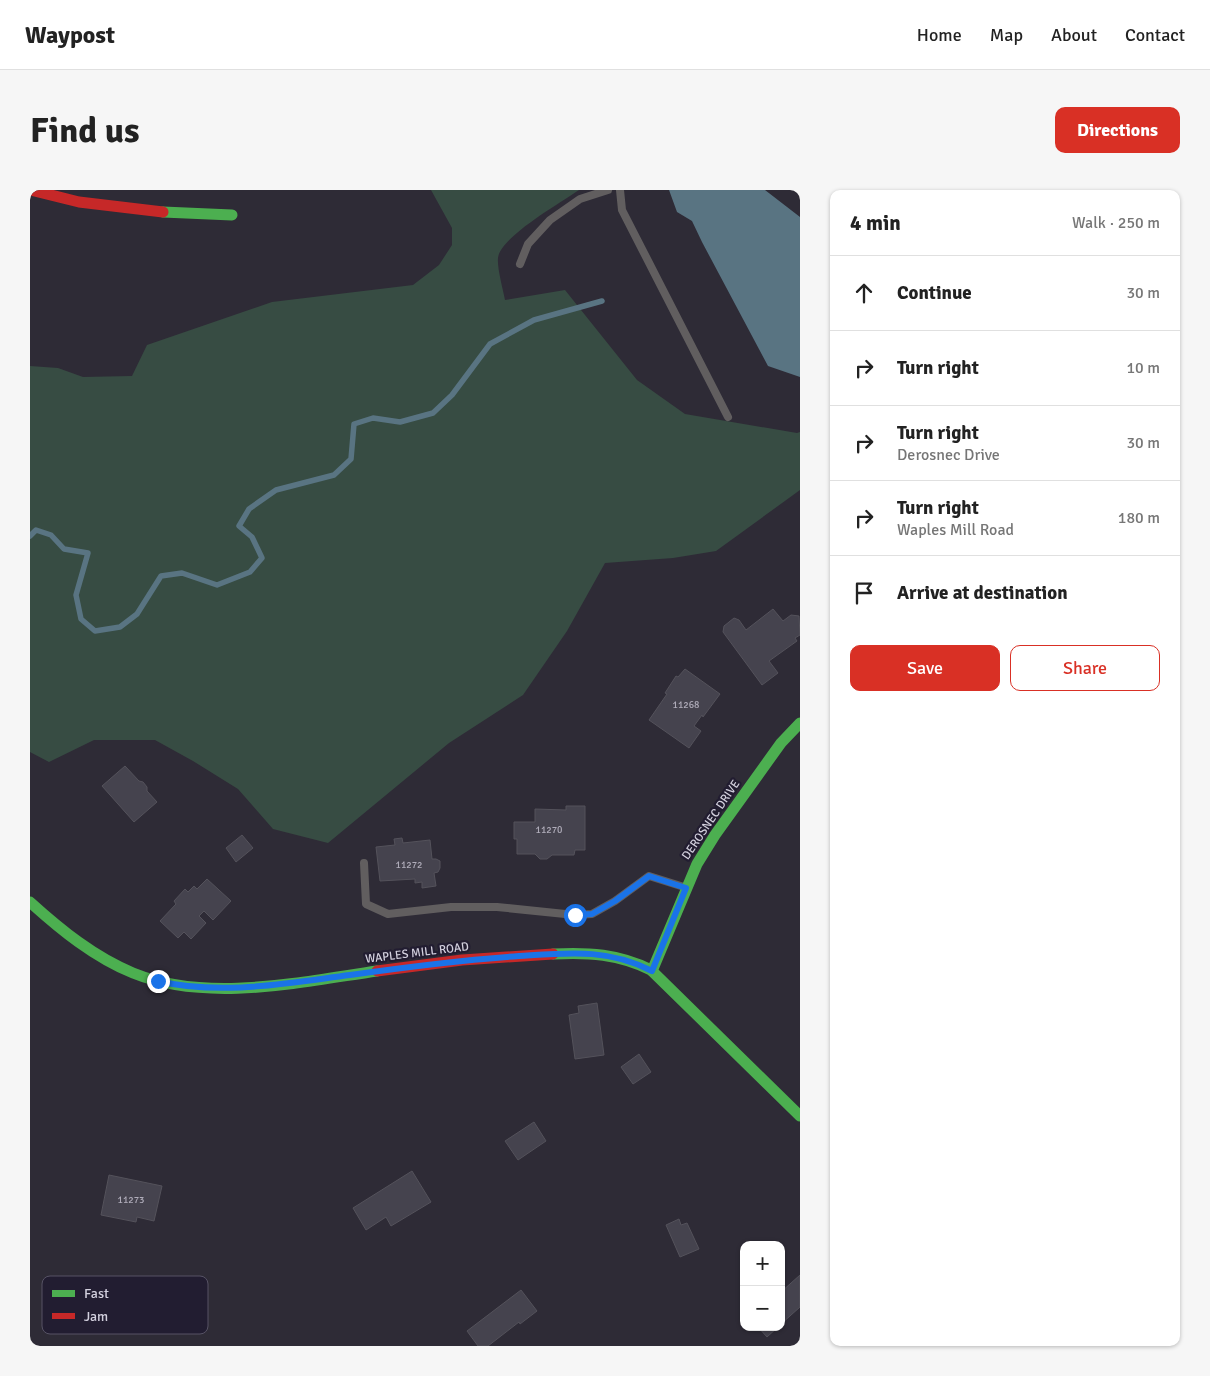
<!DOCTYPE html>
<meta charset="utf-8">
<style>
:root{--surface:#fff;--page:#f6f6f6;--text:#222;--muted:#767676;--line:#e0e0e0;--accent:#d93025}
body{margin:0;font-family:Signika,sans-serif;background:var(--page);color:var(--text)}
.controls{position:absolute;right:15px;bottom:15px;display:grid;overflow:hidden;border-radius:10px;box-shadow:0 1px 4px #0004}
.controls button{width:45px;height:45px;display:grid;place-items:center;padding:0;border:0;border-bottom:1px solid var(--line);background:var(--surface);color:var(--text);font:25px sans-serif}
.stop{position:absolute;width:15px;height:15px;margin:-11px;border:4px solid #1a73e8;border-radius:50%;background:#fff}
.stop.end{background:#1a73e8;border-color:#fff;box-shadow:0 1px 5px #0008}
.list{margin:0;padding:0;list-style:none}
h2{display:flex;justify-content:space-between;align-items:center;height:65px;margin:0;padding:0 20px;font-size:21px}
h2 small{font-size:16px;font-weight:400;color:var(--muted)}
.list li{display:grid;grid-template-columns:32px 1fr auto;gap:15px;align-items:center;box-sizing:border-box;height:75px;padding:0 20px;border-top:1px solid var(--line)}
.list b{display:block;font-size:19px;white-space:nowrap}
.list p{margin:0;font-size:16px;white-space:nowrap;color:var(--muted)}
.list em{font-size:16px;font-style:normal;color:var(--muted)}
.actions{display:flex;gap:10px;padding:15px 20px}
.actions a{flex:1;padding:11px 0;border:1px solid var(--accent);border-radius:10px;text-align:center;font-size:18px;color:var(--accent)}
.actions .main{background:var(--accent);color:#fff}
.icon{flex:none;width:28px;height:28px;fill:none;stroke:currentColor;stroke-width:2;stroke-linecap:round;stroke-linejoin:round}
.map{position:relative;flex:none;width:770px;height:1156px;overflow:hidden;border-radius:10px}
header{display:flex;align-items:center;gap:30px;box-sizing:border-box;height:70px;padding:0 25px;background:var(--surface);border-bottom:1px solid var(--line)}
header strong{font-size:24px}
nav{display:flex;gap:28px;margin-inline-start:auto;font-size:18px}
.intro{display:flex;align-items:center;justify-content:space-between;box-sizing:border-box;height:120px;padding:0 30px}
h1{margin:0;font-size:35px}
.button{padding:12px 22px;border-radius:10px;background:var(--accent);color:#fff;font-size:18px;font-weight:700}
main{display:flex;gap:30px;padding:0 30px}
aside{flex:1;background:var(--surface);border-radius:10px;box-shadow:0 1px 4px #0004}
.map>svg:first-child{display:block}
.green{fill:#374c43}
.water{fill:#597482}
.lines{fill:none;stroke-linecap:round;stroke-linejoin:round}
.stream{stroke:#597482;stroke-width:5.5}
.building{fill:#45434e;stroke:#54525b}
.lane{stroke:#615e5f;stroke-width:8}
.fast{stroke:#4caf50;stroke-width:11}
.jam{stroke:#c62828;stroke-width:11}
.route{stroke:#1a73e8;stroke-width:6}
.labels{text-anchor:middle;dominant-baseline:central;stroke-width:4.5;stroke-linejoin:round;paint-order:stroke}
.number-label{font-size:10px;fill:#b0adba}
.street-label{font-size:12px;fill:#d3d0de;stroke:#221d31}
.key{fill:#221d31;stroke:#575365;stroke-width:1}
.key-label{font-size:14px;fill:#d3d0de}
</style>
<header>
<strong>Waypost</strong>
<nav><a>Home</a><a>Map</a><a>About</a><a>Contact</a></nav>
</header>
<div class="intro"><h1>Find us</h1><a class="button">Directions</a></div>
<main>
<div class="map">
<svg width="770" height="1156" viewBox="0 0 770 1156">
<rect width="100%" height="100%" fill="#2e2b36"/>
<path class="green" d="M 401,0 L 549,0 C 532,12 470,47 468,68 C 467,78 473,99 475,110 L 535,100 L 607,190 L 655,224 L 767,243 L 770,242 L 770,300 L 686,361 L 643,368 L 575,373 L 537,441 L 493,505 L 419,553 L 298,653 L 243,639 L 208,599 L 163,571 L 125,550 L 64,550 L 19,572 L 0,562 L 0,176 L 28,178 L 53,187 L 102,186 L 117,155 L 242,112 L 383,95 L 409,75 L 422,55 L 422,38 Z"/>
<path class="water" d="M 639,0 L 735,0 L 770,27 L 770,187 L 738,176 L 672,52 L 662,31 L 647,22 Z"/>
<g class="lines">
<path class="stream" d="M 0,346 L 6,340 L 21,345 L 34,359 L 58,363 L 46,405 L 51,429 L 65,441 L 90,437 L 107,424 L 131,386 L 152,383 L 187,395 L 220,382 L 232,368 L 222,347 L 209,336 L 219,319 L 246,300 L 304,285 L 321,269 L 324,234 L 343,228 L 370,232 L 403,223 L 422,205 L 460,154 L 504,130 L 572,111"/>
</g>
<g class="building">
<path d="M 743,419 L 753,431 L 761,425 L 769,426 L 770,445 L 765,448 L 767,451 L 739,471 L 748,483 L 732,495 L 693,442 L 694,436 L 704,428 L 709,430 L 716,440 Z"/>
<path d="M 655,479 L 690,504 L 673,527 L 672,525 L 664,536 L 671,541 L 659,558 L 619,530 L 637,504 L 635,503 L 646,486 L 648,487 Z"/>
<path d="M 95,576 L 109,591 L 113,592 L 117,597 L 117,601 L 127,612 L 104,632 L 72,596 Z"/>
<path d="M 536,616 L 555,616 L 555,660 L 545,660 L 544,665 L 522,665 L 517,669 L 510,669 L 505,664 L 487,664 L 487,649 L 484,649 L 484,632 L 505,632 L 505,619 L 536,620 Z"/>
<path d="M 212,645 L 223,658 L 206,672 L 196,658 Z"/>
<path d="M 372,648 L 373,653 L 400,650 L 402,669 L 406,669 L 410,671 L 410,678 L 408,682 L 404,683 L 406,696 L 392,698 L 392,692 L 385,693 L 385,689 L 350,691 L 346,657 L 365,655 L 364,649 Z"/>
<path d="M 177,689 L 201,711 L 183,730 L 174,721 L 169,726 L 176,733 L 161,749 L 154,742 L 148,748 L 130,731 L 146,714 L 144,711 L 155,699 L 158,702 L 164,696 L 167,699 Z"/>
<path d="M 567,813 L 574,865 L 545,869 L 539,825 L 549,823 L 548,816 Z"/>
<path d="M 609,864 L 621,882 L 603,894 L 591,877 Z"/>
<path d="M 504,932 L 516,951 L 488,970 L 475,951 Z"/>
<path d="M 382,981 L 401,1012 L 361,1036 L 356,1027 L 336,1040 L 323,1018 Z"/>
<path d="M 79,985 L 132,996 L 124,1031 L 107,1027 L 106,1032 L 71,1025 Z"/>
<path d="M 649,1029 L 651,1035 L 657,1033 L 669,1059 L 650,1067 L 636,1035 Z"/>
<path d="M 770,1085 L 770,1117 L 751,1134 L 751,1102 Z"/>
<path d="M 491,1100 L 507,1121 L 490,1134 L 489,1132 L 458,1156 L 448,1156 L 437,1141 Z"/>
<path d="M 728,1137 L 748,1137 L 737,1147 Z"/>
</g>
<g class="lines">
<g class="lane">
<path d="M 590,0 L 592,20 L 698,227"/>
<path d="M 490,74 L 498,54 L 520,30 L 550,9 L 578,0"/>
<path d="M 334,673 L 336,714 L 358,724 L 421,717 L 467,717 L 545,725 L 562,724 L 585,711 L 619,686 L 654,697"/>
</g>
<g class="fast">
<path d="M 133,22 L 202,25"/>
<path d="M 0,712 C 31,740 64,767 103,783 C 177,813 271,792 347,781"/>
<path d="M 523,764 C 558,762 589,764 621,780 L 770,926"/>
<path d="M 622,781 L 667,674 L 685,645 L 751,553 L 770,533"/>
</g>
<g class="jam">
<path d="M 1,0 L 49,12 L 133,22"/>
<path d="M 347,781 L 432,770 L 523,764"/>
</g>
</g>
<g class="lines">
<path class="route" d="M 128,791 C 191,806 258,793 320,785 C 376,777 432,770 489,766 C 537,763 578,758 622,781 L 656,698 L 619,686 L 585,711 L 562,724 L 545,725"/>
</g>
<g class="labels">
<g class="number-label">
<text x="656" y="515">11268</text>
<text x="519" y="640">11270</text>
<text x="379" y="675">11272</text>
<text x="101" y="1010">11273</text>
</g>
<g class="street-label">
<text transform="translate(681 630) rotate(-56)">DEROSNEC DRIVE</text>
<text transform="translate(387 763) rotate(-7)">WAPLES MILL ROAD</text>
</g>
</g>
<rect x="12" y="1086" width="166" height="58" rx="8" class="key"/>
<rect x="22" y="1100" width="23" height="7" fill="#4caf50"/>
<rect x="22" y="1123" width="23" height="6" fill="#c62828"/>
<g class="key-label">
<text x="54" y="1108">Fast</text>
<text x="54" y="1131">Jam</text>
</g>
</svg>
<div class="controls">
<button>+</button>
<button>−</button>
</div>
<div class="stop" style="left:545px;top:725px"></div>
<div class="stop end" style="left:128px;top:791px"></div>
</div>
<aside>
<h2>4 min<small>Walk · 250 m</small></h2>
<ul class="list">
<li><svg class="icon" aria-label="ahead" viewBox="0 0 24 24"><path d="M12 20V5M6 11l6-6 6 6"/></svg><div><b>Continue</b></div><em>30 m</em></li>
<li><svg class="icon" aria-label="right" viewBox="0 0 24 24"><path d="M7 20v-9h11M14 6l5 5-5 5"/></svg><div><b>Turn right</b></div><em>10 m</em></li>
<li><svg class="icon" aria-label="right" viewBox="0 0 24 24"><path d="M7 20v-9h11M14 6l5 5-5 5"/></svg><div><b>Turn right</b><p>Derosnec Drive</p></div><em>30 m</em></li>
<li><svg class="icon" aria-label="right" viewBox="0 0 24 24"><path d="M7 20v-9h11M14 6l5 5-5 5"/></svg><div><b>Turn right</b><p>Waples Mill Road</p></div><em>180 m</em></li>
<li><svg class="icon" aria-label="arrive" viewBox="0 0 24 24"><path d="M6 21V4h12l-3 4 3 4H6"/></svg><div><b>Arrive at destination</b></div></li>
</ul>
<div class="actions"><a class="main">Save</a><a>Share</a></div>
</aside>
</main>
